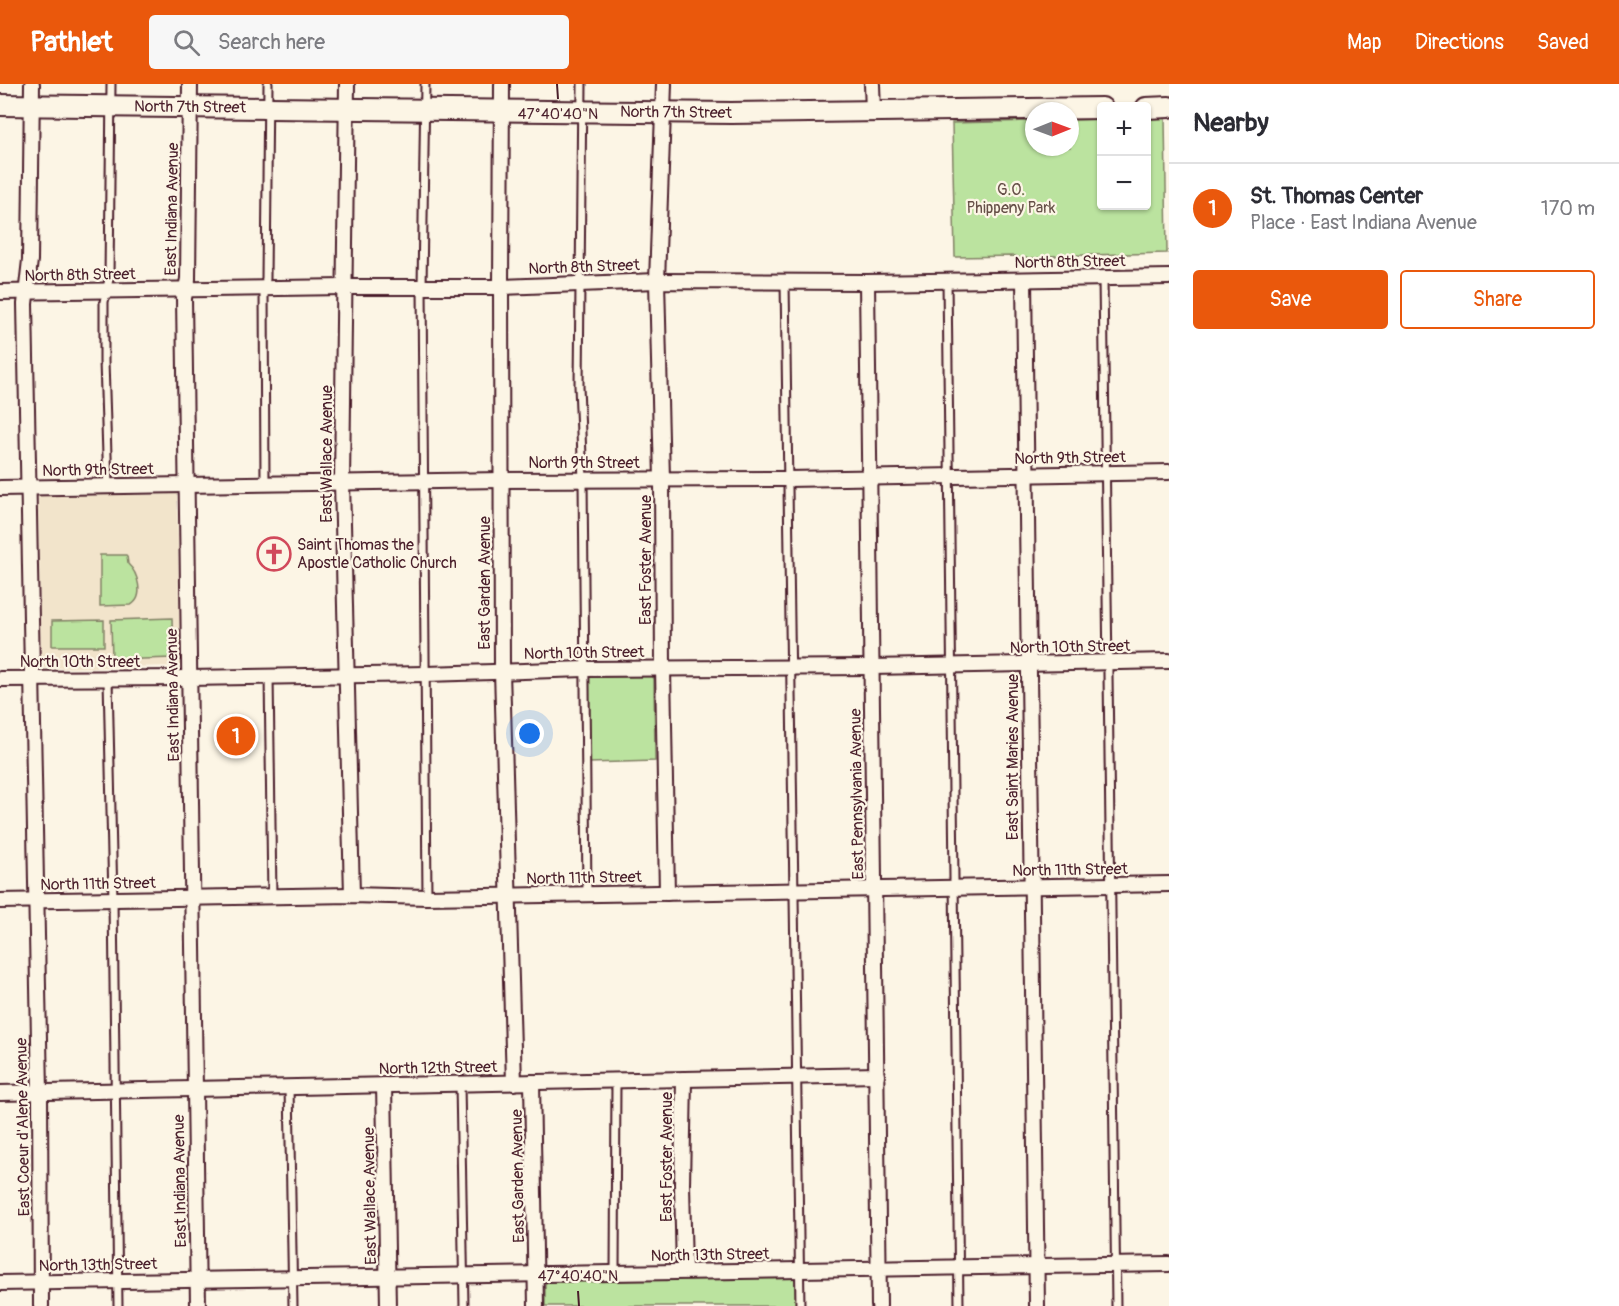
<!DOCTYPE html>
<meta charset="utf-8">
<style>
:root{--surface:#fff;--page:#f7f7f7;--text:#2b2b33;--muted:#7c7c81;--line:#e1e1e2;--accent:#ea580c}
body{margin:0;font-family:Pangolin,sans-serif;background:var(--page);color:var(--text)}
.controls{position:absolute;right:18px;top:18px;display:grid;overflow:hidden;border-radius:6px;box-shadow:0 2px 4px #0004}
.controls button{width:54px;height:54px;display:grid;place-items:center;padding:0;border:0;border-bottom:2px solid var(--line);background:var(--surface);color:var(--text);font:30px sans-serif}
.compass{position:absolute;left:1025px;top:18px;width:54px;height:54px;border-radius:50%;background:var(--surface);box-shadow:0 2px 4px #0004;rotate:89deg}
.you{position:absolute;left:530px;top:650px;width:21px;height:21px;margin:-15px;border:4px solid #fff;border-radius:50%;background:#1a73e8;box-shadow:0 0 0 9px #1a73e833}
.badge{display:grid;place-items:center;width:39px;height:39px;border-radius:50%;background:var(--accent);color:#fff;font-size:20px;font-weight:700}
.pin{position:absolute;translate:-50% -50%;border:3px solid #fff;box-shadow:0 2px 6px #0006}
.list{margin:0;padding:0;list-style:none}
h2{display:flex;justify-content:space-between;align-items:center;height:78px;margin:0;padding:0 24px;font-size:26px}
h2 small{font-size:20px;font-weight:400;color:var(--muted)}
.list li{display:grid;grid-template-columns:39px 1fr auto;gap:18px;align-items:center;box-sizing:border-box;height:90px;padding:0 24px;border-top:2px solid var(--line)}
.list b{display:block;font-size:22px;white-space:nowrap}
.list p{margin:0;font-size:20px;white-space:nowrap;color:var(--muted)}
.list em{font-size:20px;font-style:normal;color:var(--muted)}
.actions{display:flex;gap:12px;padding:18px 24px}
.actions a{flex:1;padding:14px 0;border:2px solid var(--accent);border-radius:6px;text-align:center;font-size:21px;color:var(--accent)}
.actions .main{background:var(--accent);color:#fff}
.icon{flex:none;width:33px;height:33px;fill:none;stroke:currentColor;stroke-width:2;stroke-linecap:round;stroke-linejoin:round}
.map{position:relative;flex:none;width:1169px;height:1222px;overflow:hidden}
header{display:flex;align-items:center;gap:36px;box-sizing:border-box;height:84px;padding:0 30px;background:var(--accent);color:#fff}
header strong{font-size:28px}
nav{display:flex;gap:33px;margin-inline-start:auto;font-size:21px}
.search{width:420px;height:54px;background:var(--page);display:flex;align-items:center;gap:15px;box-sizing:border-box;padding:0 21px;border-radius:6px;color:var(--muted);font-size:22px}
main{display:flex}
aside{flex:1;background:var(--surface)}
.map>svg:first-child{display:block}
.built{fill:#f2e4cb}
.green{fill:#bbe39f;stroke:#828165;stroke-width:1.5}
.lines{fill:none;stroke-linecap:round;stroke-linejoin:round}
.lane-casing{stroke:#4a1f2b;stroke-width:11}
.street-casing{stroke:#4a1f2b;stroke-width:18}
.secondary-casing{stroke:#4a1f2b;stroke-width:24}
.lane{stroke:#fcf5e5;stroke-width:7}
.street{stroke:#fcf5e5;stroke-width:14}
.secondary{stroke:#fcf5e5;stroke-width:20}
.ticks{fill:none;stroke:#4a1f2b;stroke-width:2}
.labels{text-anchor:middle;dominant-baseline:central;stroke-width:4.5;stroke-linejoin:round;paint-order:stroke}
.street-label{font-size:16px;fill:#4a1f2b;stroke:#fcf5e5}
.park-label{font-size:16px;fill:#665048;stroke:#fcf5e5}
.poi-label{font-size:16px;fill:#4a1f2b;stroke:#fcf5e5;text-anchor:start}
.ticks-label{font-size:15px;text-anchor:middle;fill:#4a1f2b;stroke:#fcf5e5;stroke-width:4.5;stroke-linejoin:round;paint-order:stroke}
</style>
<header>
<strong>Pathlet</strong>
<div class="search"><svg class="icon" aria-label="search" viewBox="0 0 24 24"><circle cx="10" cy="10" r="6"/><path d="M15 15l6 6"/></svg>Search here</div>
<nav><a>Map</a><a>Directions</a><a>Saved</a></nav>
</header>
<main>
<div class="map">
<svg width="1169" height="1222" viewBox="0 0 1169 1222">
<rect width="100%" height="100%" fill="#fcf5e5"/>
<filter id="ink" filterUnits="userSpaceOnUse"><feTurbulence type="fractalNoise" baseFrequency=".0167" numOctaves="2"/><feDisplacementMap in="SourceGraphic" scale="12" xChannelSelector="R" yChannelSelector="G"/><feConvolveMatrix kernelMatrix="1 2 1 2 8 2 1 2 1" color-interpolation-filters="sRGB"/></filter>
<g filter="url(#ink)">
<path class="built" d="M 177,410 L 180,582 L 41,584 L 38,412 Z"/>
<g class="green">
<path d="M 1147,34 L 1165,34 L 1167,169 L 1048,172 L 1048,174 L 1016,174 L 1016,172 L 955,173 L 952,39 L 1034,37 L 1034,63 L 1070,63 L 1070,36 L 1101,35 L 1102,122 L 1146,122 Z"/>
<path d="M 100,471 L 126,471 L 127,472 L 128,480 C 138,489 145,513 131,521 L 100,522 Z"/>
<path d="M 172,534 L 173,574 L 112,576 L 111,536 Z"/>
<path d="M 104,536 L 104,562 L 52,562 L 52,537 Z"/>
<path d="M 651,592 L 653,593 L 654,595 L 655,677 L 589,679 L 588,593 Z"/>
<path d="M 795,1192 L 796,1222 L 545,1222 L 545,1200 L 549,1196 Z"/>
</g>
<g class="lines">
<defs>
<g id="lane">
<path d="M 425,0 L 422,203 L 427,813"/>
<path d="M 582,0 L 579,302 L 583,396 L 587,810"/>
<path d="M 1103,194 L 1116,1222"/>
<path d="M 947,197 L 959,1222"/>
<path d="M 785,198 L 800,1222"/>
<path d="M 265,400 L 264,205 L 266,195 L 268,0"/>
<path d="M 108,403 L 104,277 L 104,218 L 109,195 L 111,0"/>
<path d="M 269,592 L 272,813"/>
<path d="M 108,595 L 113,816 L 118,1222"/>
<path d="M 460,1000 L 464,1222"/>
<path d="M 289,1003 L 293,1222"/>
<path d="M 615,1189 L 616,997"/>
</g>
<g id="street">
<path d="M 32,0 L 30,176 L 25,220 L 40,1008 L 41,1222"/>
<path d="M 190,0 L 188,195 L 184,214 L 198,1222"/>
<path d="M 347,0 L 342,398 L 352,811"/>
<path d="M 502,0 L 501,203 L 502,587 L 514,999"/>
<path d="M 664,0 L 657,197 L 662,395 L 663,584 L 667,809"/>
<path d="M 872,0 L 873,28"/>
<path d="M 1024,196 L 1037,1222"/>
<path d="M 867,198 L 879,1222"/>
<path d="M 0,208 L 344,203 L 501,203 L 657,197 L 867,198 L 1169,193"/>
<path d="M 0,404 L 501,396 L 788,395 L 1169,388"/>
<path d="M 0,595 L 189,594 L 426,590 L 585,585 L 872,583 L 1169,577"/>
<path d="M 0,817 L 352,811 L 427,813 L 1169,800"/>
<path d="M 684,995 L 682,1100 L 684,1187"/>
<path d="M 532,998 L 536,1222"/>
<path d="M 384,1001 L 388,1222"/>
<path d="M 0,1009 L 877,991"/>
<path d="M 0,1199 L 1169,1180"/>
</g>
<g id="secondary">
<path id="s1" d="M 0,21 L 731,29 L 1102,24"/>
<path d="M 1146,24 L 1169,23"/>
</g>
</defs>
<use href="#lane" class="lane-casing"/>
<use href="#street" class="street-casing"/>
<use href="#secondary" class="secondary-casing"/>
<use href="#lane" class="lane"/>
<use href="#street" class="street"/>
<use href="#secondary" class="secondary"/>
</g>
</g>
<path class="ticks" d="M 557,0 L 558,15M 578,1207 L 579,1222"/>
<defs>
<symbol id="church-ring" viewBox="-11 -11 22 22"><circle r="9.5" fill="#fcf5e5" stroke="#d1495b" stroke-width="1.5"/><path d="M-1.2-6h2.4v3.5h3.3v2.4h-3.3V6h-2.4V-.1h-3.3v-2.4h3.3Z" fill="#d1495b"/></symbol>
</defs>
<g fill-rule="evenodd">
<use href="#church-ring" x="255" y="451" width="38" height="38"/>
</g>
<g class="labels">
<g class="street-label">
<text stroke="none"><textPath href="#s1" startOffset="190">North 7th Street</textPath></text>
<text stroke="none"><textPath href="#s1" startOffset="676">North 7th Street</textPath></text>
<text transform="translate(172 125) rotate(-89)">East Indiana Avenue</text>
<text transform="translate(1070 178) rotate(-1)">North 8th Street</text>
<text transform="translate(584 183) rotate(-2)">North 8th Street</text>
<text transform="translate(80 191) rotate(-1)">North 8th Street</text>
<text transform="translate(327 370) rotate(-90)">East Wallace Avenue</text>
<text transform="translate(1070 374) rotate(-1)">North 9th Street</text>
<text x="584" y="379">North 9th Street</text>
<text transform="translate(98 386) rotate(-1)">North 9th Street</text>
<text transform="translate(646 476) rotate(-90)">East Foster Avenue</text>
<text transform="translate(485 499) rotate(-90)">East Garden Avenue</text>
<text transform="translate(1070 563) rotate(-1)">North 10th Street</text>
<text transform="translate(584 569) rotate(-1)">North 10th Street</text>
<text x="80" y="578">North 10th Street</text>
<text transform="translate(173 611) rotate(-91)">East Indiana Avenue</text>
<text transform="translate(1013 673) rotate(-90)">East Saint Maries Avenue</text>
<text transform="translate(857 710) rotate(-91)">East Pennsylvania Avenue</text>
<text transform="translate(1070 786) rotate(-1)">North 11th Street</text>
<text transform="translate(584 794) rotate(-1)">North 11th Street</text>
<text transform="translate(98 800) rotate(-1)">North 11th Street</text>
<text transform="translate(438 984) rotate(-1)">North 12th Street</text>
<text transform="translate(23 1043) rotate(-91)">East Coeur d'Alene Avenue</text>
<text transform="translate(667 1073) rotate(-90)">East Foster Avenue</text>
<text transform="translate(518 1092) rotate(-91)">East Garden Avenue</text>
<text transform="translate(180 1097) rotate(-91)">East Indiana Avenue</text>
<text transform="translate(370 1112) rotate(-91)">East Wallace Avenue</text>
<text transform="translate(710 1171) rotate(-1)">North 13th Street</text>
<text transform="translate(98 1181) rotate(-1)">North 13th Street</text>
</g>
<g class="park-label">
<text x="1011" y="106">G.O.<tspan x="1011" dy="18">Phippeny Park</tspan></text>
</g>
<g class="poi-label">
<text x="297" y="461">Saint Thomas the<tspan x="297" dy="18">Apostle Catholic Church</tspan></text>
</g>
</g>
<g class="ticks-label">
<text x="558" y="35">47°40'40"N</text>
<text x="578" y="1197">47°40'40"N</text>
</g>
</svg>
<div class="controls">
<button>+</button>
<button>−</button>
</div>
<svg class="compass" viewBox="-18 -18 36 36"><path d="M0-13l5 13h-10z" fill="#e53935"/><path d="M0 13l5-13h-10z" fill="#7c7c81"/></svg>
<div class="you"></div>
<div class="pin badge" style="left:236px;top:652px">1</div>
</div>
<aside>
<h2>Nearby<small></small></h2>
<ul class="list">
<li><span class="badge">1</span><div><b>St. Thomas Center</b><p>Place · East Indiana Avenue</p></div><em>170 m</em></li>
</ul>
<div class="actions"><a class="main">Save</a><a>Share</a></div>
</aside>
</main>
